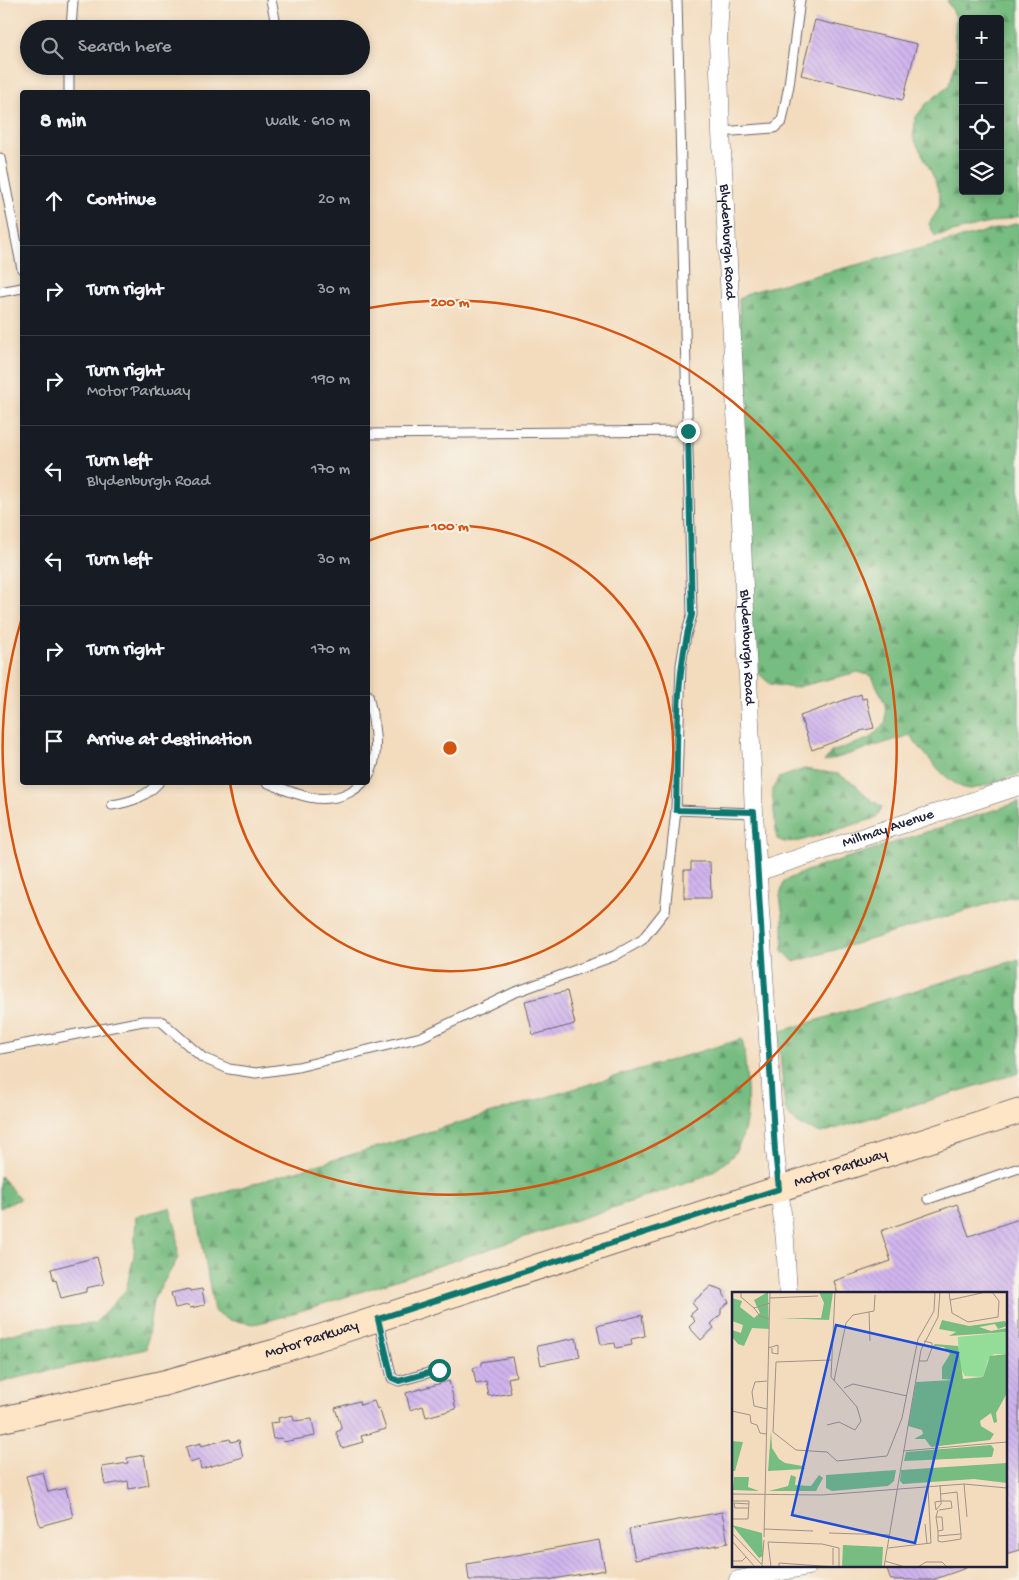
<!DOCTYPE html>
<meta charset="utf-8">
<style>
:root{--surface:#171b24;--page:#20242c;--text:#f1f3f6;--muted:#9ea1a6;--line:#363941}
body{margin:0;font-family:"Gochi Hand",sans-serif;background:var(--page);color:var(--text)}
.controls{position:absolute;right:15px;top:15px;display:grid;overflow:hidden;border-radius:5px;box-shadow:0 2px 8px #0003}
.controls button{width:45px;height:45px;display:grid;place-items:center;padding:0;border:0;border-bottom:1px solid var(--line);background:var(--surface);color:var(--text);font:25px sans-serif}
.stop{position:absolute;width:15px;height:15px;margin:-11px;border:4px solid #0f766e;border-radius:50%;background:#fff}
.stop.end{background:#0f766e;border-color:#fff;box-shadow:0 1px 5px #0008}
.list{margin:0;padding:0;list-style:none}
h2{display:flex;justify-content:space-between;align-items:center;height:65px;margin:0;padding:0 20px;font-size:21px}
h2 small{font-size:16px;font-weight:400;color:var(--muted)}
.list li{display:grid;grid-template-columns:32px 1fr auto;gap:15px;align-items:center;box-sizing:border-box;height:90px;padding:0 20px;border-top:1px solid var(--line)}
.list b{display:block;font-size:19px;white-space:nowrap}
.list p{margin:0;font-size:16px;white-space:nowrap;color:var(--muted)}
.list em{font-size:16px;font-style:normal;color:var(--muted)}
.icon{flex:none;width:28px;height:28px;fill:none;stroke:currentColor;stroke-width:2;stroke-linecap:round;stroke-linejoin:round}
.map{position:relative;flex:none;width:1019px;height:1580px;overflow:hidden}
.search{position:absolute;background:var(--surface);box-shadow:0 2px 8px #0003;left:20px;top:20px;width:350px;height:55px;display:flex;align-items:center;gap:12px;box-sizing:border-box;padding:0 18px;border-radius:28px;color:var(--muted);font-size:19px}
.panel{position:absolute;background:var(--surface);box-shadow:0 2px 8px #0003;left:20px;top:90px;width:350px;height:695px;border-radius:5px}
.map>svg:first-child{display:block}
.forest{fill:url(#forest-firs);stroke:#4c6f5e;fill-rule:evenodd}
.building{fill:url(#building-back-hatch)}
.lines{fill:none;stroke-linecap:round;stroke-linejoin:round}
.service-casing{stroke:#6b6369;stroke-width:11}
.minor-casing{stroke:#6b6369;stroke-width:19}
.secondary-casing{stroke:#6b6369;stroke-width:27}
.service{stroke:#fff;stroke-width:9}
.minor{stroke:#fff;stroke-width:18}
.secondary{stroke:#fee5c5;stroke-width:25}
.route{stroke:#0f766e;stroke-width:6}
.ring{fill:none;stroke:#d45411;stroke-width:2.5}
.labels{text-anchor:middle;dominant-baseline:central;stroke-width:4;stroke-linejoin:round;paint-order:stroke}
.street-label{font-size:15px;fill:#22223b;stroke:#f7f3e8}
.inset-road{fill:none;stroke:#9f928a;stroke-width:1}
.view{fill:#1d4ed8;fill-opacity:0.15;stroke:#1d4ed8;stroke-width:2.5}
.inset-edge{fill:none;stroke:#22223b;stroke-width:2.5}
.centre{fill:#d45411;stroke:#f7f3e8;stroke-width:2.5}
.ring-label{font-size:15px;text-anchor:middle;font-weight:bold;fill:#d45411;stroke:#f7f3e8;stroke-width:4;stroke-linejoin:round;paint-order:stroke}
</style>
<div class="map">
<svg width="1019" height="1580" viewBox="0 0 1019 1580">
<defs>
<pattern id="forest-firs" width="22" height="20" patternUnits="userSpaceOnUse" patternTransform="scale(1.25)"><rect width="22" height="20" fill="#77bc80"/><path d="M5 1l3.5 6h-7zM16 11l3.5 6h-7z" fill="#61986a"/></pattern>
<pattern id="building-back-hatch" width="6" height="6" patternUnits="userSpaceOnUse" patternTransform="scale(1.25)"><rect width="6" height="6" fill="#d0b5ed"/><path d="M-1 5l2 2M0 0l6 6M5-1l2 2" fill="none" stroke="#b29bcc"/></pattern>
</defs>
<rect width="100%" height="100%" fill="#f7f3e8"/>
<filter id="ink" filterUnits="userSpaceOnUse"><feTurbulence type="fractalNoise" baseFrequency=".02" numOctaves="2"/><feDisplacementMap in="SourceGraphic" scale="10" xChannelSelector="R" yChannelSelector="G"/><feConvolveMatrix kernelMatrix="1 2 1 2 8 2 1 2 1" color-interpolation-filters="sRGB"/></filter>
<filter id="wash" filterUnits="userSpaceOnUse"><feTurbulence type="fractalNoise" baseFrequency=".0096" numOctaves="4" result="noise"/><feDisplacementMap in="SourceGraphic" scale="20" xChannelSelector="R" yChannelSelector="G"/><feGaussianBlur stdDeviation="1.12" result="paint"/><feColorMatrix in="noise" values="0 0 0 0 0 0 0 0 0 0 0 0 0 0 0 0 0 1.4 0 .05"/><feComposite in="paint" operator="in"/></filter>
<g filter="url(#wash)">
<rect width="100%" height="100%" fill="#f3dcbe"/>
<g class="forest">
<path d="M 947,0 L 1019,0 L 1019,216 L 935,236 L 929,224 C 932,219 937,212 939,207 C 944,189 921,153 913,137 L 916,117 L 926,104 L 949,86 L 957,59 L 955,37 L 956,17 ZM 963,19 L 1000,19 L 1000,191 L 963,191 Z"/>
<path d="M 1019,223 L 1019,774 C 1009,777 979,789 970,789 C 950,789 922,750 910,735 L 824,762 L 831,752 L 871,738 L 886,721 L 885,704 L 872,676 L 858,672 L 793,688 L 770,684 L 751,666 L 739,299 L 751,292 Z"/>
<path d="M 804,769 L 838,774 L 856,785 L 867,797 L 882,807 L 876,818 L 800,841 L 784,842 L 777,839 L 772,791 L 779,778 Z"/>
<path d="M 1019,802 L 1019,895 L 794,962 L 783,951 L 783,916 L 780,896 L 784,881 L 806,871 Z"/>
<path d="M 1019,959 L 1019,1073 L 821,1133 C 804,1127 794,1125 785,1109 L 778,1032 Z"/>
<path d="M 742,1039 L 744,1049 C 746,1082 754,1122 735,1152 C 728,1163 713,1171 702,1178 L 342,1298 L 271,1320 L 254,1324 L 228,1320 L 214,1311 L 195,1201 Z"/>
<path d="M 0,1176 L 20,1199 L 0,1208 Z"/>
<path d="M 170,1208 L 177,1232 L 178,1258 L 153,1300 L 146,1349 L 0,1382 L 0,1337 L 40,1327 L 94,1324 L 126,1290 L 134,1256 L 136,1216 Z"/>
</g>
<g id="blocks">
<g class="building">
<path d="M 815,20 L 917,44 L 903,100 L 801,75 Z"/>
<path d="M 861,694 L 862,699 L 866,698 L 874,728 L 860,731 L 860,732 L 812,750 L 800,716 Z"/>
<path d="M 691,862 L 710,862 L 711,898 L 684,898 L 684,870 L 691,870 Z"/>
<path d="M 567,991 L 575,1024 L 533,1035 L 525,1001 Z"/>
<path d="M 957,1204 L 969,1236 L 1019,1219 L 1019,1550 L 1005,1554 L 1005,1294 L 838,1294 L 834,1281 L 891,1261 L 881,1231 Z"/>
<path d="M 97,1257 L 104,1284 L 86,1288 L 86,1292 L 61,1298 L 56,1280 L 54,1281 L 51,1269 Z"/>
<path d="M 711,1286 L 723,1290 L 724,1295 L 729,1302 L 721,1309 L 721,1314 L 711,1324 L 714,1328 L 701,1340 L 689,1327 L 695,1321 L 690,1315 L 697,1309 L 692,1303 Z"/>
<path d="M 189,1289 L 190,1291 L 202,1289 L 205,1305 L 190,1308 L 189,1305 L 175,1308 L 171,1293 Z"/>
<path d="M 642,1315 L 645,1336 L 631,1339 L 632,1345 L 616,1348 L 615,1343 L 601,1345 L 597,1326 Z"/>
<path d="M 576,1338 L 580,1357 L 541,1365 L 537,1346 Z"/>
<path d="M 512,1357 L 516,1376 L 508,1378 L 511,1393 L 489,1397 L 486,1382 L 476,1384 L 473,1368 L 481,1366 L 481,1362 Z"/>
<path d="M 449,1381 L 456,1409 L 426,1417 L 423,1406 L 410,1410 L 406,1393 Z"/>
<path d="M 359,1401 L 360,1405 L 374,1401 L 377,1409 L 379,1408 L 386,1429 L 361,1436 L 363,1442 L 342,1448 L 336,1432 L 341,1430 L 341,1426 L 335,1408 Z"/>
<path d="M 293,1415 L 294,1421 L 312,1419 L 315,1436 L 283,1442 L 282,1438 L 273,1439 L 270,1423 L 279,1422 L 278,1418 Z"/>
<path d="M 230,1439 L 231,1442 L 239,1440 L 243,1457 L 201,1469 L 199,1460 L 190,1463 L 186,1447 L 201,1443 L 201,1446 Z"/>
<path d="M 144,1455 L 149,1485 L 129,1489 L 128,1481 L 105,1485 L 102,1467 L 128,1463 L 127,1458 Z"/>
<path d="M 43,1472 L 48,1492 L 66,1488 L 73,1517 L 40,1526 L 26,1476 Z"/>
<path d="M 722,1512 L 728,1543 L 635,1560 L 629,1529 Z"/>
<path d="M 599,1540 L 605,1570 L 547,1580 L 469,1580 L 467,1564 Z"/>
<path d="M 886,1566 L 966,1566 L 966,1568 L 932,1580 L 891,1580 Z"/>
</g>
</g>
</g>
<g filter="url(#ink)">
<use href="#blocks" fill-opacity="0" stroke="#6b6369" stroke-width="1"/>
<g class="lines">
<defs>
<g id="service">
<path d="M 271,0 L 277,29"/>
<path d="M 71,29 L 73,0"/>
<path d="M 69,92 L 69,66"/>
<path d="M 721,132 L 774,128 L 782,121 L 789,85 L 800,0"/>
<path d="M 0,158 L 22,269"/>
<path d="M 0,292 L 22,288"/>
<path d="M 368,434 L 688,431"/>
<path d="M 368,695 C 373,717 382,756 368,776"/>
<path d="M 266,782 C 293,793 322,807 350,792 C 355,789 359,787 363,782"/>
<path d="M 112,805 C 131,802 146,797 159,782"/>
<path d="M 676,810 L 754,813"/>
<path d="M 0,1049 L 143,1021 L 161,1021 L 203,1058 L 229,1069 L 256,1073 L 298,1067 L 421,1037 L 513,993 L 614,956 L 642,940 L 665,911 L 676,810 L 681,665 L 686,635 L 692,615 L 677,0"/>
<path d="M 928,1199 L 1019,1168"/>
<path d="M 378,1319 L 392,1378 L 399,1381 L 439,1370"/>
</g>
<g id="minor">
<path id="s1" d="M 720,0 L 718,38 L 721,132 L 737,430 L 754,813 L 775,1151 L 785,1240 L 788,1294"/>
<path id="s2" d="M 757,872 L 1019,786"/>
<path d="M 738,1580 L 808,1566"/>
</g>
<g id="secondary">
<path id="s3" d="M 0,1420 L 164,1383 L 275,1352 L 1019,1111"/>
</g>
</defs>
<use href="#service" class="service-casing"/>
<use href="#minor" class="minor-casing"/>
<use href="#secondary" class="secondary-casing"/>
<use href="#service" class="service"/>
<use href="#minor" class="minor"/>
<use href="#secondary" class="secondary"/>
</g>
</g>
<g class="lines" filter="url(#ink)">
<path class="route" d="M 439,1370 L 399,1381 L 392,1378 L 378,1319 L 779,1189 L 775,1151 L 754,812 L 676,810 C 678,746 674,675 692,615 L 688,431"/>
</g>
<g class="ring">
<path d="M368 541A223 223 0 1 1 230 783"/>
<path d="M369 308A447 447 0 1 1 21 621"/>
</g>
<g class="labels">
<g class="street-label">
<text stroke="none"><textPath href="#s1" startOffset="242">Blydenburgh Road</textPath></text>
<text stroke="none"><textPath href="#s1" startOffset="648">Blydenburgh Road</textPath></text>
<text stroke="none"><textPath href="#s2" startOffset="138">Millmay Avenue</textPath></text>
<text stroke="none"><textPath href="#s3" startOffset="878">Motor Parkway</textPath></text>
<text stroke="none"><textPath href="#s3" startOffset="322">Motor Parkway</textPath></text>
</g>
</g>
<g transform="translate(732 1292)">
<rect width="275" height="275" fill="#f3dcbe"/>
<path d="M 275,40 L 275,62 L 262,62 L 256,68 L 251,85 L 233,84 L 227,74 L 226,45 Z" fill="#94dd98"/>
<path d="M 36,0 L 37,37 L 20,36 L 12,54 L 6,52 L 0,45 L 0,38 L 9,41 L 11,33 L 0,29 L 0,6 L 10,9 L 8,15 L 22,26 L 28,21 L 22,8 ZM 87,0 L 101,0 L 97,28 L 48,26 L 89,26 L 92,11 ZM 210,28 L 237,34 L 273,29 L 275,34 L 266,37 L 263,32 L 247,35 L 259,39 L 275,36 L 275,40 L 217,44 L 224,40 L 207,37 ZM 203,52 L 226,54 L 231,87 L 251,85 L 258,64 L 275,62 L 275,101 L 264,121 L 265,130 L 262,131 L 259,121 L 248,129 L 249,134 L 262,142 L 258,148 L 199,155 L 193,147 L 182,147 L 191,142 L 190,138 L 176,134 L 184,90 L 221,88 L 210,87 L 210,75 L 218,62 L 212,55 L 201,54 ZM 39,139 L 40,156 L 47,167 L 53,171 L 71,174 L 73,177 L 36,179 ZM 0,149 L 11,150 L 3,179 L 0,179 ZM 259,153 L 262,157 L 260,165 L 172,169 L 174,160 ZM 275,171 L 275,191 L 242,187 L 171,192 L 168,189 L 169,178 ZM 164,178 L 162,189 L 156,194 L 100,199 L 94,196 L 94,183 ZM 59,183 L 64,185 L 63,193 L 79,194 L 87,183 L 91,186 L 84,199 L 37,199 L 56,194 ZM 2,185 L 17,185 L 16,195 L 27,199 L 1,198 ZM 0,233 L 30,241 L 31,264 L 27,266 ZM 111,253 L 151,255 L 150,275 L 110,275 Z" fill="#77bc80"/>
<path class="inset-road" d="M 9,0 L 9,5 L 22,16M 217,0 L 220,21 L 236,30 L 266,25 L 267,9 L 260,0M 38,6 L 86,4M 218,8 L 254,0M 137,20 L 138,49M 37,27 L 28,24 L 22,16 L 38,11M 36,56 L 46,53 L 46,62 L 40,61 L 40,56M 99,68 L 44,70 L 41,140 L 64,158 L 95,160 L 105,169 L 155,164 L 170,126 L 186,47 L 202,19 L 203,0M 187,69 L 195,69 L 200,56 L 200,51 L 192,49M 102,89 L 114,31 L 121,23 L 142,19 L 143,3M 112,96 L 121,92 L 175,104M 35,117 L 22,114 L 20,100 L 23,90 L 35,89M 0,119 L 18,123 L 19,131 L 25,133 L 28,141 L 34,142M 95,133 L 107,130 L 123,138 L 129,129 L 125,115 L 99,85 L 103,0M 171,159 L 275,150M 232,192 L 235,225M 0,202 L 90,203 L 232,192 L 275,196M 0,209 L 17,209M 2,211 L 3,216 L 17,216M 2,211 L 17,212M 207,218 L 220,216 L 219,209 L 209,209 L 203,210 L 204,218 L 209,212 L 209,209 L 208,193M 204,225 L 210,225 L 211,238 L 206,239 L 204,225 L 206,218M 0,227 L 16,227 L 17,209M 193,232 L 195,252M 32,237 L 81,239M 206,239 L 206,244 L 229,242 L 225,200 L 209,202M 0,241 L 32,275M 97,241 L 158,243M 206,244 L 206,249 L 210,250 L 229,247 L 229,242M 32,245 L 38,0M 0,249 L 23,275M 156,256 L 199,251 L 196,195M 0,269 L 10,269 L 14,265M 153,269 L 173,275M 30,272 L 32,248M 101,273 L 101,256M 39,275 L 36,250 L 90,252 L 107,256 L 107,275M 47,275 L 47,271 L 104,275M 152,275 L 189,58 L 206,25 L 208,0M 186,275 L 194,270 L 210,270 L 215,275"/>
<path class="view" d="M 104,33 L 226,61 L 183,251 L 60,223 Z"/>
<rect width="275" height="275" class="inset-edge"/>
</g>
<circle cx="450" cy="748" r="8" class="centre"/>
<g class="ring-label">
<text x="450" y="306">200 m</text>
<text x="450" y="530">100 m</text>
</g>
</svg>
<div class="controls">
<button>+</button>
<button>−</button>
<button><svg class="icon" aria-label="locate" viewBox="0 0 24 24"><circle cx="12" cy="12" r="6"/><path d="M12 2v4M12 18v4M2 12h4M18 12h4"/></svg></button>
<button><svg class="icon" aria-label="layers" viewBox="0 0 24 24"><path d="M12 4l9 5-9 5-9-5zM3 14l9 5 9-5"/></svg></button>
</div>
<div class="stop" style="left:439px;top:1370px"></div>
<div class="stop end" style="left:688px;top:431px"></div>
<div class="search"><svg class="icon" aria-label="search" viewBox="0 0 24 24"><circle cx="10" cy="10" r="6"/><path d="M15 15l6 6"/></svg>Search here</div>
<section class="panel">
<h2>8 min<small>Walk · 610 m</small></h2>
<ul class="list">
<li><svg class="icon" aria-label="ahead" viewBox="0 0 24 24"><path d="M12 20V5M6 11l6-6 6 6"/></svg><div><b>Continue</b></div><em>20 m</em></li>
<li><svg class="icon" aria-label="right" viewBox="0 0 24 24"><path d="M7 20v-9h11M14 6l5 5-5 5"/></svg><div><b>Turn right</b></div><em>30 m</em></li>
<li><svg class="icon" aria-label="right" viewBox="0 0 24 24"><path d="M7 20v-9h11M14 6l5 5-5 5"/></svg><div><b>Turn right</b><p>Motor Parkway</p></div><em>190 m</em></li>
<li><svg class="icon" aria-label="left" viewBox="0 0 24 24"><path d="M17 20v-9H6M10 6l-5 5 5 5"/></svg><div><b>Turn left</b><p>Blydenburgh Road</p></div><em>170 m</em></li>
<li><svg class="icon" aria-label="left" viewBox="0 0 24 24"><path d="M17 20v-9H6M10 6l-5 5 5 5"/></svg><div><b>Turn left</b></div><em>30 m</em></li>
<li><svg class="icon" aria-label="right" viewBox="0 0 24 24"><path d="M7 20v-9h11M14 6l5 5-5 5"/></svg><div><b>Turn right</b></div><em>170 m</em></li>
<li><svg class="icon" aria-label="arrive" viewBox="0 0 24 24"><path d="M6 21V4h12l-3 4 3 4H6"/></svg><div><b>Arrive at destination</b></div></li>
</ul>
</section>
</div>
